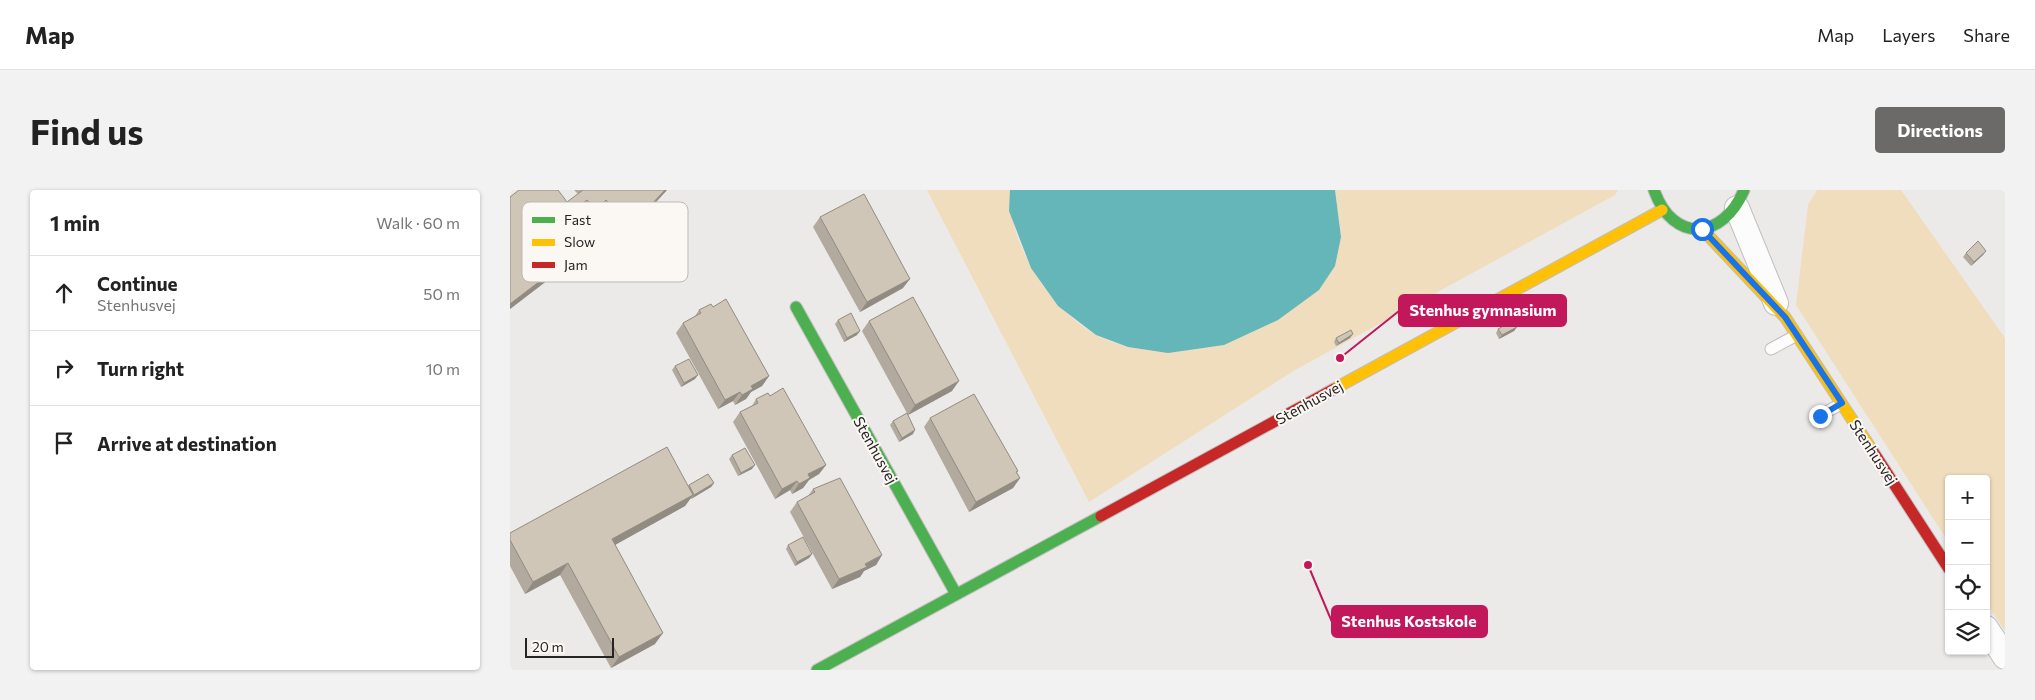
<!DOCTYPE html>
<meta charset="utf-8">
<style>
:root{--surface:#fff;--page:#f2f2f2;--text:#222;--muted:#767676;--line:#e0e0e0;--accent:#6b6a69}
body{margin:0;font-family:Commissioner,sans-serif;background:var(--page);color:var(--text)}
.controls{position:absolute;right:15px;bottom:15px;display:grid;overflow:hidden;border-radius:5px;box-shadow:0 1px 4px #0004}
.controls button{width:45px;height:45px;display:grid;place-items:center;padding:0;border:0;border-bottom:1px solid var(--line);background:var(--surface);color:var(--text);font:25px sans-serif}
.scale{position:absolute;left:15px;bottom:12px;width:89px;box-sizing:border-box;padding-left:5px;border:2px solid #262524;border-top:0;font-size:14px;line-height:18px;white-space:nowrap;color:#262524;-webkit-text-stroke:4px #fbf8f4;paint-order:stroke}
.stop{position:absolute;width:15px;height:15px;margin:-11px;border:4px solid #1a73e8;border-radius:50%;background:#fff}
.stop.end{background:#1a73e8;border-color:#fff;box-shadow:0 1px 5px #0008}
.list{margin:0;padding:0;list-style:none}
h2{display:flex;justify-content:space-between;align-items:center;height:65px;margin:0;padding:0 20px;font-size:21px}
h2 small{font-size:16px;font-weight:400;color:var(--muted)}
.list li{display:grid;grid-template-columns:32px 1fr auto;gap:15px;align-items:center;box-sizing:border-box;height:75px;padding:0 20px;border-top:1px solid var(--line)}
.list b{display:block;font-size:19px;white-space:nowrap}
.list p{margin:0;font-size:16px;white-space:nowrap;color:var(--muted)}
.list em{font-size:16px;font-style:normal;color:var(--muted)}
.icon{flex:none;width:28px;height:28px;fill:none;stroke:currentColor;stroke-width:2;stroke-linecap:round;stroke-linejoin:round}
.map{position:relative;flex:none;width:1495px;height:480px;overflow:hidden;border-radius:5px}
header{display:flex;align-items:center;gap:30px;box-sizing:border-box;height:70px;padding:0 25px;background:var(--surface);border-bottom:1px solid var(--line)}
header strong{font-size:24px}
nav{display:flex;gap:28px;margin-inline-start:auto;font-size:18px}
.intro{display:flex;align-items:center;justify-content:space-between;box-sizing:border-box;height:120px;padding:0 30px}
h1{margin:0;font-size:35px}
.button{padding:12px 22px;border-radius:5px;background:var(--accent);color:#fff;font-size:18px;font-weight:700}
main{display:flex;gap:30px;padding:0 30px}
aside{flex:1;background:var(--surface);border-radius:5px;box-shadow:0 1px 4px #0004}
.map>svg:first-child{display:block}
.green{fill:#efddbd}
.water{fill:#64b6b8}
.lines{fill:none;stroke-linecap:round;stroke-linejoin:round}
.lane-casing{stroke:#c0bfbd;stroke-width:13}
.street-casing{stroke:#c0bfbd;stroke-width:26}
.fast-casing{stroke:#c0bfbd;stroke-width:13}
.slow-casing{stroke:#c0bfbd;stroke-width:13}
.jam-casing{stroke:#c0bfbd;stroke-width:13}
.lane{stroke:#fcfcfc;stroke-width:11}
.street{stroke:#fcfcfc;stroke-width:24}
.fast{stroke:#4caf50;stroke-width:11}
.slow{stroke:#ffc107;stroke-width:11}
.jam{stroke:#c62828;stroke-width:11}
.wall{fill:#b2aa9e}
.shaded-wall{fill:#918b81}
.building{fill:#cfc6b8;stroke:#918b81}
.route{stroke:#1a73e8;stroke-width:6}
.labels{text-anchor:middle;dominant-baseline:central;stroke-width:4;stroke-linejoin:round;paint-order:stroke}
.street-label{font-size:15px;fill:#262524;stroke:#fbf8f4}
.key{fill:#fbf8f4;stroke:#bbb9b6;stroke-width:1}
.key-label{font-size:14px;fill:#262524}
.leader{fill:none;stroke:#c2185b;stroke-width:2}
.callout-dot{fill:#c2185b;stroke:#fbf8f4;stroke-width:2}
.callout{fill:#c2185b;stroke:#c2185b;stroke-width:2}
.callout-label{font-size:16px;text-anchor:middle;font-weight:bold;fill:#fff}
</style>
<header>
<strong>Map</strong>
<nav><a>Map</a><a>Layers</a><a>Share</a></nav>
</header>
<div class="intro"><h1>Find us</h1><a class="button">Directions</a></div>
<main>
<aside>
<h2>1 min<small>Walk · 60 m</small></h2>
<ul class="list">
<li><svg class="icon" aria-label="ahead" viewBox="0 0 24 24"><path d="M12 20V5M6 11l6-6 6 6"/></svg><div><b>Continue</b><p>Stenhusvej</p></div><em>50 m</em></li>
<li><svg class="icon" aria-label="right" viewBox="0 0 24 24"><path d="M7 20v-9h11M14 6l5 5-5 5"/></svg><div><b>Turn right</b></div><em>10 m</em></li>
<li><svg class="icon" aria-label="arrive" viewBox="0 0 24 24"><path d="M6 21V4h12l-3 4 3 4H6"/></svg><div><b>Arrive at destination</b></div></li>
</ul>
</aside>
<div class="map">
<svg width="1495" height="480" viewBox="0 0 1495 480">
<rect width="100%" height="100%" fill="#eceae8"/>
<g class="green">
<path d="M 417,0 L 500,0 C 498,54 539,118 586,145 C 595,150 607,153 618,157 L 831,47 L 825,0 L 1108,0 L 1105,5 L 785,180 L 579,312 Z"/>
<path d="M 1307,0 L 1391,0 L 1495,148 L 1495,441 L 1476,412 L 1476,289 L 1439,289 L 1439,353 L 1286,115 L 1298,15 Z"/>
</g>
<path class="water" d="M 500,0 L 825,0 L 831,47 L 825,76 L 809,100 L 768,130 L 714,155 L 658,163 L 618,157 L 586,145 L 548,116 L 521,78 L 499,21 Z"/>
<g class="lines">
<defs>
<g id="lane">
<path d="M 1261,159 L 1287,145"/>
<path d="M 1307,227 L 1331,214"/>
</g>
<g id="street">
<path d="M 1227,18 L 1266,113"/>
<path d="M 1476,438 L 1495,467"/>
</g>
<g id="fast">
<path d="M 1144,0 C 1163,54 1213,50 1234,0"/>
<path d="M 286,117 L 446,404"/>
<path d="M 307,480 L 591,326"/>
</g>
<g id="slow">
<path d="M 1192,39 L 1275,127 L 1362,260"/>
<path d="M 824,199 L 1152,20"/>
</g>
<g id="jam">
<path d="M 1362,260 L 1439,379"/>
<path d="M 591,326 L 824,199"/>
</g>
</defs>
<use href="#lane" class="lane-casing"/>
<use href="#street" class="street-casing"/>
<use href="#fast" class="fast-casing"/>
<use href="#slow" class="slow-casing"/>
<use href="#jam" class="jam-casing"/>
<use href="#lane" class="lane"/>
<use href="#street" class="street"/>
<use href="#fast" class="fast"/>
<use href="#slow" class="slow"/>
<use href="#jam" class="jam"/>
</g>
<g class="wall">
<path d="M 64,0 L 157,0 L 114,47 L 88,22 L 79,31 L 69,21 L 66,24 L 77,60 L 0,119 L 0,7 L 57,12 L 68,4 Z"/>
<path d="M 310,27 L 393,98 L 350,122 L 303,37 Z"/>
<path d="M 1476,61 L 1473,65 L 1461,76 L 1453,67 L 1456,63 Z"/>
<path d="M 203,117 L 259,186 L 252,196 L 241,202 L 236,209 L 225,215 L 223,211 L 208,219 L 166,143 L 173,133 L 185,126 L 189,120 Z"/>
<path d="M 328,130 L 347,145 L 334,152 L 325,134 Z"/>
<path d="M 359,131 L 442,201 L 398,225 L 352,141 Z"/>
<path d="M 1007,137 L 1004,141 L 989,149 L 986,143 L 988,139 Z"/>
<path d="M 826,148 L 840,148 L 826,156 L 824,152 Z"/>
<path d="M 165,176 L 185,189 L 171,197 L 162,180 Z"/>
<path d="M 246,209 L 316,275 L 309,284 L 299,290 L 293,298 L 282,304 L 280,300 L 265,309 L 223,232 L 230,222 L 242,216 Z"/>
<path d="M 420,228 L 508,281 L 507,282 L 510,288 L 503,298 L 459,322 L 414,237 Z"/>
<path d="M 383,231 L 403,244 L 389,252 L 380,235 Z"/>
<path d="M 222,265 L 242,279 L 228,286 L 219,269 Z"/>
<path d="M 204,293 L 201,297 L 181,309 L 181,308 L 175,316 L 105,355 L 145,454 L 101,478 L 50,385 L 15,404 L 0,376 L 0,343 L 178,296 L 179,295 Z"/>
<path d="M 303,299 L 372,365 L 366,375 L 354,381 L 350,387 L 322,399 L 280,322 L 287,312 L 298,306 Z"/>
<path d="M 278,355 L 302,364 L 299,368 L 285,376 L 276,359 Z"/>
</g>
<g class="shaded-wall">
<path d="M 155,0 L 157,0 L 114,47 L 122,35 Z"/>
<path d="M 77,10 L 69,21 L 55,32 L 63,20 Z"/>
<path d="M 96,10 L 88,22 L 79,31 L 87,19 Z"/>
<path d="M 85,49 L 77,60 L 0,119 L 0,114 Z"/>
<path d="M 1476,61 L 1473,65 L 1461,76 L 1464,72 Z"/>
<path d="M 400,89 L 393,98 L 350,122 L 357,112 Z"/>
<path d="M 1007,137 L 1004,141 L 989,149 L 992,145 Z"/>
<path d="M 350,141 L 347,145 L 334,152 L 337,148 Z"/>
<path d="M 843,144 L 840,148 L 826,156 L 829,153 Z"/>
<path d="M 188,185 L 185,189 L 171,197 L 174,193 Z"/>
<path d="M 259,186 L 252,196 L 241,202 L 236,209 L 225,215 L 232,205 L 241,196 Z"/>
<path d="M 449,191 L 442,201 L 398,225 L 405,215 Z"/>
<path d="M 230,202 L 223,211 L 208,219 L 215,210 Z"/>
<path d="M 405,240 L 403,244 L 389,252 L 392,248 Z"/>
<path d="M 245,275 L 242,279 L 228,286 L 231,283 Z"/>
<path d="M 316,275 L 309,284 L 299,290 L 293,298 L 282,304 L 289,294 L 298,284 Z"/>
<path d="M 510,288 L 503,298 L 459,322 L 466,312 Z"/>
<path d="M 287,291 L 280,300 L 265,309 L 272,299 Z"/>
<path d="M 204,293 L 201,297 L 181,309 L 184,305 Z"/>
<path d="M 183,305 L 175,316 L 94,361 L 102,349 Z"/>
<path d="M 302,364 L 299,368 L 285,376 L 287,372 Z"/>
<path d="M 372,365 L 366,375 L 354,381 L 350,387 L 322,399 L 329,389 Z"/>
<path d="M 58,373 L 50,385 L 15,404 L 23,392 Z"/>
<path d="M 153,443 L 145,454 L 101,478 L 109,467 Z"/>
</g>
<g class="building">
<path d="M 9,0 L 48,0 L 57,12 L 73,0 L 155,0 L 122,35 L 96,10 L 87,19 L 77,10 L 63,20 L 85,49 L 0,114 L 0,7 Z"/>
<path d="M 354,4 L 400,89 L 357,112 L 310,27 Z"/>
<path d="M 1468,51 L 1476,61 L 1464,72 L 1456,63 Z"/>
<path d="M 403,107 L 449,191 L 405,215 L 359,131 Z"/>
<path d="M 216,109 L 259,186 L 241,196 L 243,199 L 232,205 L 230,202 L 215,210 L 173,133 L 191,123 L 189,120 L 201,114 L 203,117 Z"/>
<path d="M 341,123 L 350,141 L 337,148 L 328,130 Z"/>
<path d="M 1004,130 L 1007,137 L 992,145 L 988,139 Z"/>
<path d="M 841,140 L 843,144 L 829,153 L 826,148 Z"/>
<path d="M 179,169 L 188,185 L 174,193 L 165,176 Z"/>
<path d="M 273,198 L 316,275 L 298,284 L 300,288 L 289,294 L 287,291 L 272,299 L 230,222 L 248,213 L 246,209 L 258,203 L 260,206 Z"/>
<path d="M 464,204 L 508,281 L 506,282 L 510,288 L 466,312 L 420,228 Z"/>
<path d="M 397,223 L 405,240 L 392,248 L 383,231 Z"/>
<path d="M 157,257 L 183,305 L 102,349 L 153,443 L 109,467 L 58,373 L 23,392 L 0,350 L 0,343 Z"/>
<path d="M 235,258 L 245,275 L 231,283 L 222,265 Z"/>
<path d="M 198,284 L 204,293 L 184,305 L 179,295 Z"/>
<path d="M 330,288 L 372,365 L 355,374 L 357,377 L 329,389 L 287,312 L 305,302 L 303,299 Z"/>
<path d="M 293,347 L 302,364 L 287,372 L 278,355 Z"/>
</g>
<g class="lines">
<path class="route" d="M 1192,39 L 1275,127 L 1332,213 L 1310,226"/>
</g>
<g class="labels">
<g class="street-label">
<text transform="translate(799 212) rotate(-29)">Stenhusvej</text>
<text transform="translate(366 260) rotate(61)">Stenhusvej</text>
<text transform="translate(1364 262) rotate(57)">Stenhusvej</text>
</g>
</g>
<rect x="12" y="12" width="166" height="80" rx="8" class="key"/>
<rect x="22" y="27" width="23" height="6" fill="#4caf50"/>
<rect x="22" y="49" width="23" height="7" fill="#ffc107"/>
<rect x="22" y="72" width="23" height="6" fill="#c62828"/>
<g class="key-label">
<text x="54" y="35">Fast</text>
<text x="54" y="57">Slow</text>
<text x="54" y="80">Jam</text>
</g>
<path class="leader" d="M830 168L889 121M798 375L822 432"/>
<g class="callout-dot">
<circle cx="830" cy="168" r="5"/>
<circle cx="798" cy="375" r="5"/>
</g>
<g class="callout">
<rect x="889" y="105" width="167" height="31" rx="5"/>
<rect x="822" y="416" width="155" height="31" rx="5"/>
</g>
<g class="callout-label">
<text x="973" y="126">Stenhus gymnasium</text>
<text x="899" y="437">Stenhus Kostskole</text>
</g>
</svg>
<div class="controls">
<button>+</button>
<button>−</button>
<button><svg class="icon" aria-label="locate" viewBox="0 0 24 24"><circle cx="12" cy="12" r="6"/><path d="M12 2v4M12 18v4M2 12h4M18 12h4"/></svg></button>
<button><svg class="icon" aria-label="layers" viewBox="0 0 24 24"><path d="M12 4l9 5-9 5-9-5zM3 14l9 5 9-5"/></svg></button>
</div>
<div class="scale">20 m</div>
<div class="stop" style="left:1192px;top:39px"></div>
<div class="stop end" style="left:1310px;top:226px"></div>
</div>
</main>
